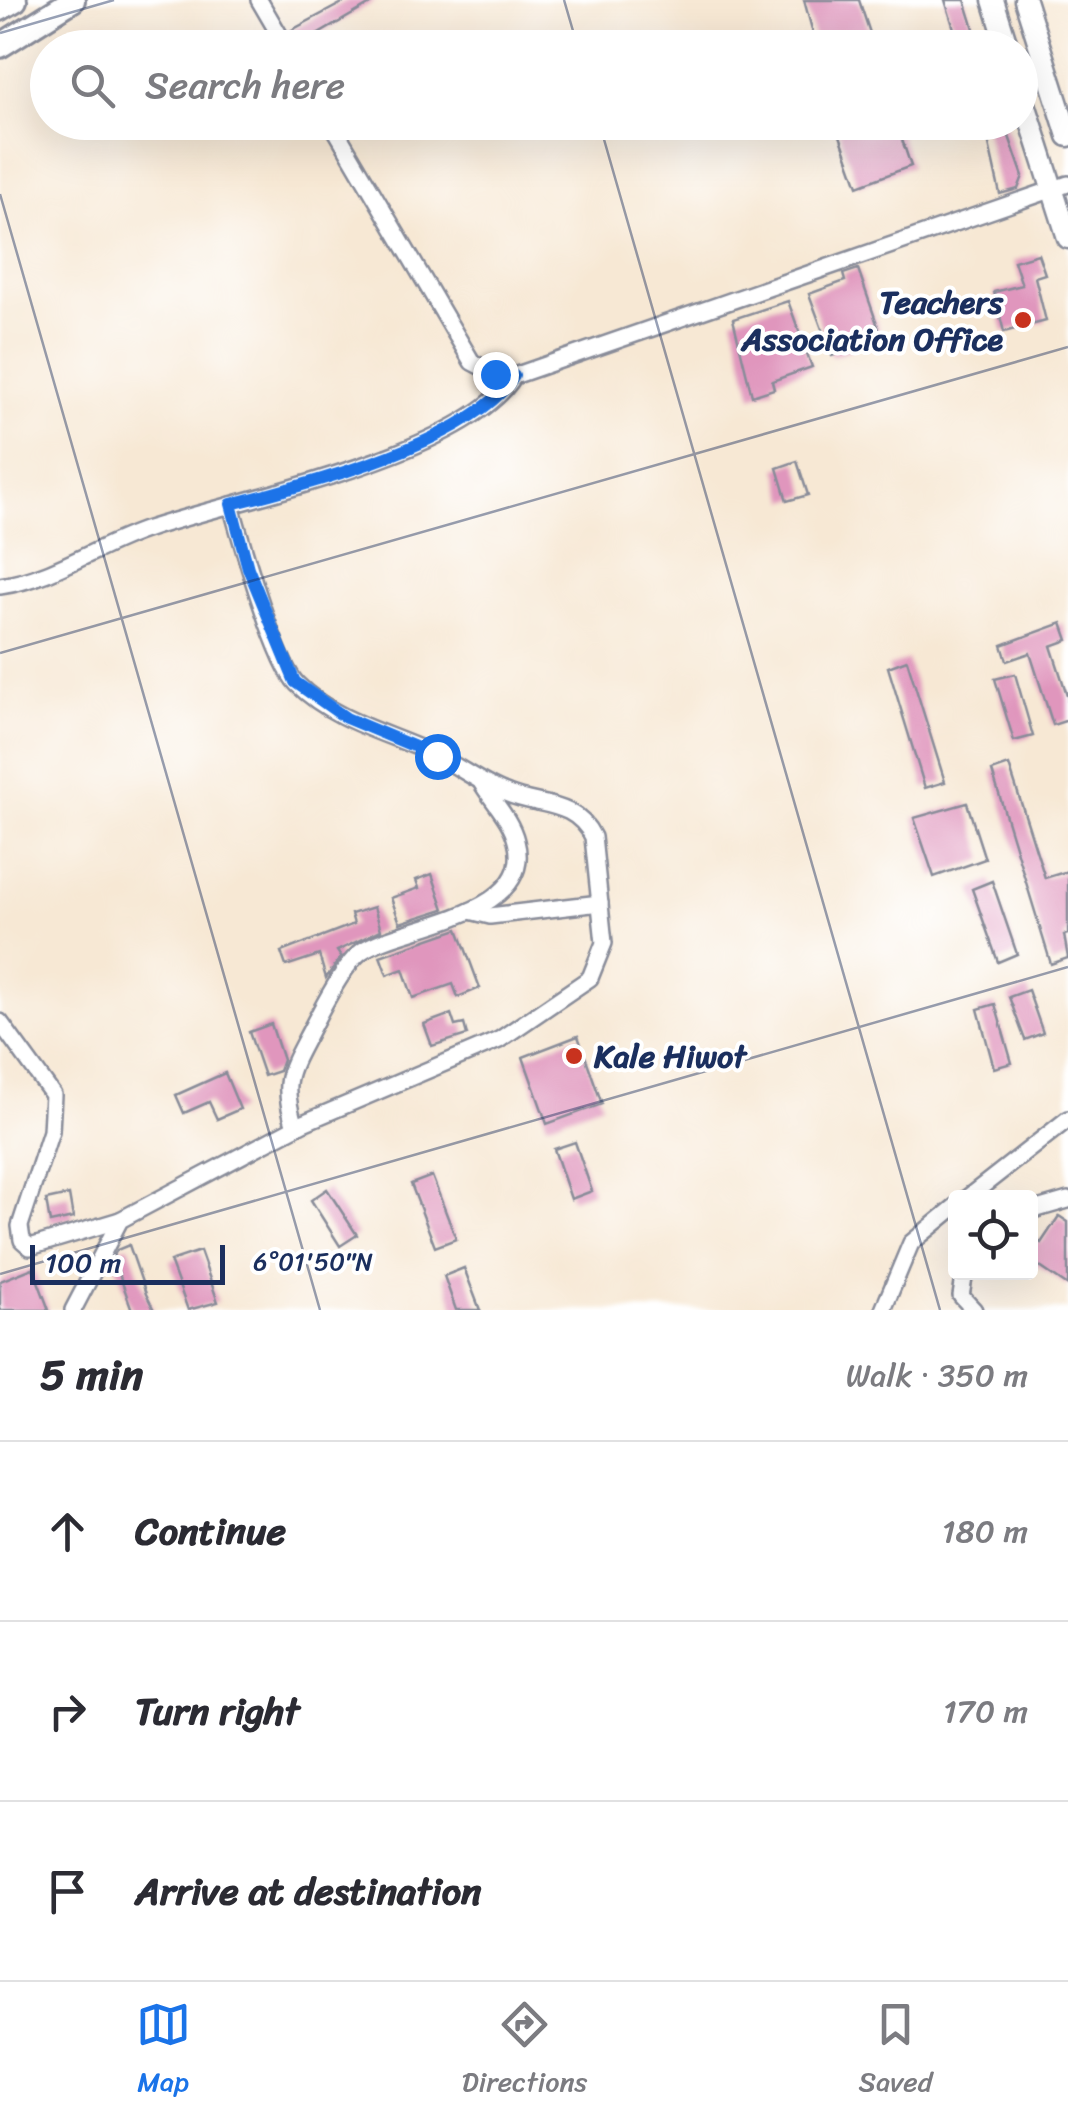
<!DOCTYPE html>
<meta charset="utf-8">
<style>
:root{--surface:#fff;--page:#f7f7f7;--text:#2b2b33;--muted:#7c7c81;--line:#e1e1e2;--accent:#1a73e8}
body{margin:0;font-family:Sriracha,sans-serif;background:var(--page);color:var(--text)}
.controls{position:absolute;right:30px;bottom:30px;display:grid;overflow:hidden;border-radius:10px;box-shadow:0 10px 40px #0002}
.controls button{width:90px;height:90px;display:grid;place-items:center;padding:0;border:0;border-bottom:2px solid var(--line);background:var(--surface);color:var(--text);font:50px sans-serif}
.scale{position:absolute;left:30px;bottom:25px;width:195px;box-sizing:border-box;padding-left:10px;border:5px solid #1b2f5e;border-top:0;font-size:28px;line-height:35px;white-space:nowrap;color:#1b2f5e;-webkit-text-stroke:8px #fff;paint-order:stroke}
.stop{position:absolute;width:30px;height:30px;margin:-22px;border:8px solid #1a73e8;border-radius:50%;background:#fff}
.stop.end{background:#1a73e8;border-color:#fff;box-shadow:0 2px 10px #0008}
.list{margin:0;padding:0;list-style:none}
h2{display:flex;justify-content:space-between;align-items:center;height:130px;margin:0;padding:0 40px;font-size:42px}
h2 small{font-size:32px;font-weight:400;color:var(--muted)}
.list li{display:grid;grid-template-columns:65px 1fr auto;gap:30px;align-items:center;box-sizing:border-box;height:180px;padding:0 40px;border-top:2px solid var(--line)}
.list b{display:block;font-size:38px;white-space:nowrap}
.list em{font-size:32px;font-style:normal;color:var(--muted)}
.icon{flex:none;width:55px;height:55px;fill:none;stroke:currentColor;stroke-width:2;stroke-linecap:round;stroke-linejoin:round}
.map{position:relative;flex:none;width:1068px;height:1310px;overflow:hidden}
.search{position:absolute;background:var(--surface);box-shadow:0 10px 40px #0002;left:30px;right:30px;top:30px;height:110px;display:flex;align-items:center;gap:25px;box-sizing:border-box;padding:0 35px;border-radius:55px;color:var(--muted);font-size:38px}
.sheet{height:670px;background:var(--surface)}
nav{display:flex;justify-content:space-around;align-items:center;box-sizing:border-box;height:140px;border-top:2px solid var(--line);background:var(--surface);font-size:28px;color:var(--muted)}
nav a{display:grid;justify-items:center;gap:5px}
nav .on{color:var(--accent)}
.map>svg:first-child{display:block}
.building{fill:#e096bd}
.lines{fill:none;stroke-linecap:round;stroke-linejoin:round}
.minor-casing{stroke:#898c99;stroke-width:20}
.major-casing{stroke:#898c99;stroke-width:25}
.highway-casing{stroke:#898c99;stroke-width:28}
.minor{stroke:#fff;stroke-width:15}
.major{stroke:#fff;stroke-width:20}
.highway{stroke:#fff;stroke-width:22}
.route{stroke:#1a73e8;stroke-width:12}
.ticks{fill:none;stroke:#1b2f5e;stroke-width:2.5;stroke-opacity:0.45}
.poi-dot{fill:#c8321e;stroke:#fff;stroke-width:4}
.labels{text-anchor:middle;dominant-baseline:central;stroke-width:8;stroke-linejoin:round;paint-order:stroke}
.poi-label{font-size:32px;font-weight:bold;fill:#1b2f5e;stroke:#fff;text-anchor:end}
.ticks-label{font-size:25px;text-anchor:middle;fill:#1b2f5e;stroke:#fff;stroke-width:8;stroke-linejoin:round;paint-order:stroke}
</style>
<div class="map">
<svg width="1068" height="1310" viewBox="0 0 1068 1310">
<rect width="100%" height="100%" fill="#fff"/>
<filter id="ink" filterUnits="userSpaceOnUse"><feTurbulence type="fractalNoise" baseFrequency=".01" numOctaves="2"/><feDisplacementMap in="SourceGraphic" scale="20" xChannelSelector="R" yChannelSelector="G"/><feConvolveMatrix kernelMatrix="1 2 1 2 8 2 1 2 1" color-interpolation-filters="sRGB"/></filter>
<filter id="wash" filterUnits="userSpaceOnUse"><feTurbulence type="fractalNoise" baseFrequency=".0048" numOctaves="4" result="noise"/><feDisplacementMap in="SourceGraphic" scale="40" xChannelSelector="R" yChannelSelector="G"/><feGaussianBlur stdDeviation="2.25" result="paint"/><feColorMatrix in="noise" values="0 0 0 0 0 0 0 0 0 0 0 0 0 0 0 0 0 1.4 0 .05"/><feComposite in="paint" operator="in"/></filter>
<g filter="url(#wash)">
<rect width="100%" height="100%" fill="#f7e8d4"/>
<g id="blocks">
<g class="building">
<path d="M 348,0 L 377,0 L 298,46 L 290,31 Z"/>
<path d="M 804,0 L 859,0 L 874,45 L 817,48 Z"/>
<path d="M 945,0 L 965,0 L 980,48 L 960,48 Z"/>
<path d="M 859,122 L 896,122 L 911,166 L 858,186 L 838,130 Z"/>
<path d="M 984,122 L 1004,122 L 1023,176 L 1018,189 L 1000,194 Z"/>
<path d="M 1038,254 L 1045,274 L 1035,277 L 1046,321 L 1004,332 L 994,292 L 1022,285 L 1014,261 Z"/>
<path d="M 858,269 L 882,338 L 832,356 L 809,294 L 845,281 L 843,274 Z"/>
<path d="M 788,301 L 812,367 L 772,381 L 774,389 L 752,396 L 733,319 Z"/>
<path d="M 797,461 L 808,495 L 787,501 L 777,468 Z"/>
<path d="M 1062,623 L 1068,640 L 1051,646 L 1068,698 L 1068,720 L 1053,725 L 1030,653 L 1007,661 L 1002,645 Z"/>
<path d="M 907,660 L 945,782 L 925,788 L 888,667 Z"/>
<path d="M 1015,674 L 1033,736 L 1014,741 L 995,679 Z"/>
<path d="M 1009,765 L 1045,878 L 1068,871 L 1068,934 L 1064,935 L 1068,958 L 1051,964 L 992,771 Z"/>
<path d="M 967,803 L 985,859 L 934,877 L 914,818 Z"/>
<path d="M 432,874 L 444,909 L 400,923 L 391,898 L 419,888 L 416,880 Z"/>
<path d="M 992,881 L 1017,954 L 998,962 L 972,889 Z"/>
<path d="M 374,907 L 381,930 L 337,951 L 341,957 L 326,978 L 319,955 L 286,966 L 281,952 L 354,924 L 351,914 Z"/>
<path d="M 458,929 L 480,988 L 458,997 L 453,984 L 413,998 L 403,969 L 387,975 L 380,956 Z"/>
<path d="M 1028,990 L 1043,1033 L 1025,1040 L 1009,997 Z"/>
<path d="M 995,1004 L 1012,1063 L 994,1068 L 978,1009 Z"/>
<path d="M 451,1014 L 455,1026 L 464,1024 L 467,1035 L 432,1046 L 424,1024 Z"/>
<path d="M 271,1024 L 283,1060 L 279,1071 L 264,1076 L 249,1032 Z"/>
<path d="M 578,1036 L 602,1104 L 547,1124 L 523,1057 Z"/>
<path d="M 225,1073 L 240,1109 L 217,1119 L 209,1102 L 184,1113 L 176,1095 Z"/>
<path d="M 575,1142 L 592,1191 L 571,1199 L 554,1149 Z"/>
<path d="M 432,1176 L 456,1239 L 435,1247 L 411,1184 Z"/>
<path d="M 327,1189 L 357,1235 L 340,1246 L 311,1200 Z"/>
<path d="M 69,1195 L 73,1218 L 50,1223 L 46,1200 Z"/>
<path d="M 1059,1216 L 1068,1222 L 1068,1286 L 1030,1260 L 1030,1236 L 1041,1243 Z"/>
<path d="M 129,1245 L 146,1294 L 154,1310 L 132,1310 L 113,1257 L 117,1250 Z"/>
<path d="M 200,1251 L 218,1302 L 188,1310 L 170,1261 Z"/>
<path d="M 33,1268 L 49,1310 L 0,1310 L 0,1281 Z"/>
<path d="M 464,1268 L 480,1310 L 456,1310 L 444,1276 Z"/>
</g>
</g>
</g>
<g filter="url(#ink)">
<use href="#blocks" fill-opacity="0" stroke="#898c99" stroke-width="2.5"/>
<g class="lines">
<defs>
<g id="minor">
<path d="M 259,0 L 287,48"/>
<path d="M 331,122 L 472,362 L 495,374 L 514,376 L 1068,184"/>
<path d="M 0,586 C 53,579 98,545 148,529 C 238,499 466,455 514,376"/>
<path d="M 470,911 L 490,916 L 600,903"/>
<path d="M 0,1022 L 53,1095 L 51,1131 L 20,1226 L 22,1240 L 30,1247 L 120,1220"/>
<path d="M 295,1127 C 281,1083 288,1073 308,1035 C 319,1014 343,965 362,951 C 399,925 537,917 516,841 C 511,819 492,801 481,782"/>
<path d="M 967,1198 L 1068,1119"/>
<path d="M 1030,1211 L 1068,1200"/>
<path d="M 965,1272 L 961,1296 L 974,1310"/>
<path d="M 73,1310 L 120,1220 L 303,1123 L 499,1040 L 590,978 L 604,943 L 593,837 C 575,800 540,807 508,794 C 481,784 459,766 433,754 C 388,733 334,721 297,684 C 275,662 241,540 231,505"/>
<path d="M 883,1310 L 911,1243 L 956,1206"/>
</g>
<g id="major">
<path d="M 993,0 L 1008,48"/>
<path d="M 1025,0 L 1068,136"/>
<path d="M 1020,88 L 1068,238"/>
</g>
<g id="highway">
<path d="M 0,9 L 15,0"/>
<path d="M 0,46 L 73,0"/>
</g>
</defs>
<use href="#minor" class="minor-casing"/>
<use href="#major" class="major-casing"/>
<use href="#highway" class="highway-casing"/>
<use href="#minor" class="minor"/>
<use href="#major" class="major"/>
<use href="#highway" class="highway"/>
</g>
</g>
<g class="lines" filter="url(#ink)">
<path class="route" d="M 437,756 L 346,718 L 295,682 L 248,568 L 231,504 C 304,486 474,441 514,376 L 495,374"/>
</g>
<path class="ticks" d="M 564,0 L 578,48M 0,33 L 114,0M 599,122 L 940,1310M 0,194 L 320,1310M 0,653 L 1068,347M 0,1274 L 1068,967"/>
<g class="poi-dot">
<circle cx="1023" cy="320" r="10"/>
<circle cx="574" cy="1056" r="10"/>
</g>
<g class="labels">
<g class="poi-label">
<text x="1003" y="302">Teachers<tspan x="1003" dy="37">Association Office</tspan></text>
<text x="594" y="1056" text-anchor="start">Kale Hiwot</text>
</g>
</g>
<g class="ticks-label">
<text x="313" y="1270">6°01'50"N</text>
</g>
</svg>
<div class="controls">
<button><svg class="icon" aria-label="locate" viewBox="0 0 24 24"><circle cx="12" cy="12" r="6"/><path d="M12 2v4M12 18v4M2 12h4M18 12h4"/></svg></button>
</div>
<div class="scale">100 m</div>
<div class="stop" style="left:437px;top:756px"></div>
<div class="stop end" style="left:495px;top:374px"></div>
<div class="search"><svg class="icon" aria-label="search" viewBox="0 0 24 24"><circle cx="10" cy="10" r="6"/><path d="M15 15l6 6"/></svg>Search here</div>
</div>
<section class="sheet">
<h2>5 min<small>Walk · 350 m</small></h2>
<ul class="list">
<li><svg class="icon" aria-label="ahead" viewBox="0 0 24 24"><path d="M12 20V5M6 11l6-6 6 6"/></svg><div><b>Continue</b></div><em>180 m</em></li>
<li><svg class="icon" aria-label="right" viewBox="0 0 24 24"><path d="M7 20v-9h11M14 6l5 5-5 5"/></svg><div><b>Turn right</b></div><em>170 m</em></li>
<li><svg class="icon" aria-label="arrive" viewBox="0 0 24 24"><path d="M6 21V4h12l-3 4 3 4H6"/></svg><div><b>Arrive at destination</b></div></li>
</ul>
</section>
<nav>
<a class="on"><svg class="icon" aria-label="map" viewBox="0 0 24 24"><path d="M3 6l6-2 6 2 6-2v14l-6 2-6-2-6 2zM9 4v14M15 6v14"/></svg>Map</a>
<a><svg class="icon" aria-label="directions" viewBox="0 0 24 24"><path d="M12 3l9 9-9 9-9-9zM9 14v-3h6M13 9l2 2-2 2"/></svg>Directions</a>
<a><svg class="icon" aria-label="saved" viewBox="0 0 24 24"><path d="M7 4h10v16l-5-4-5 4z"/></svg>Saved</a>
</nav>
